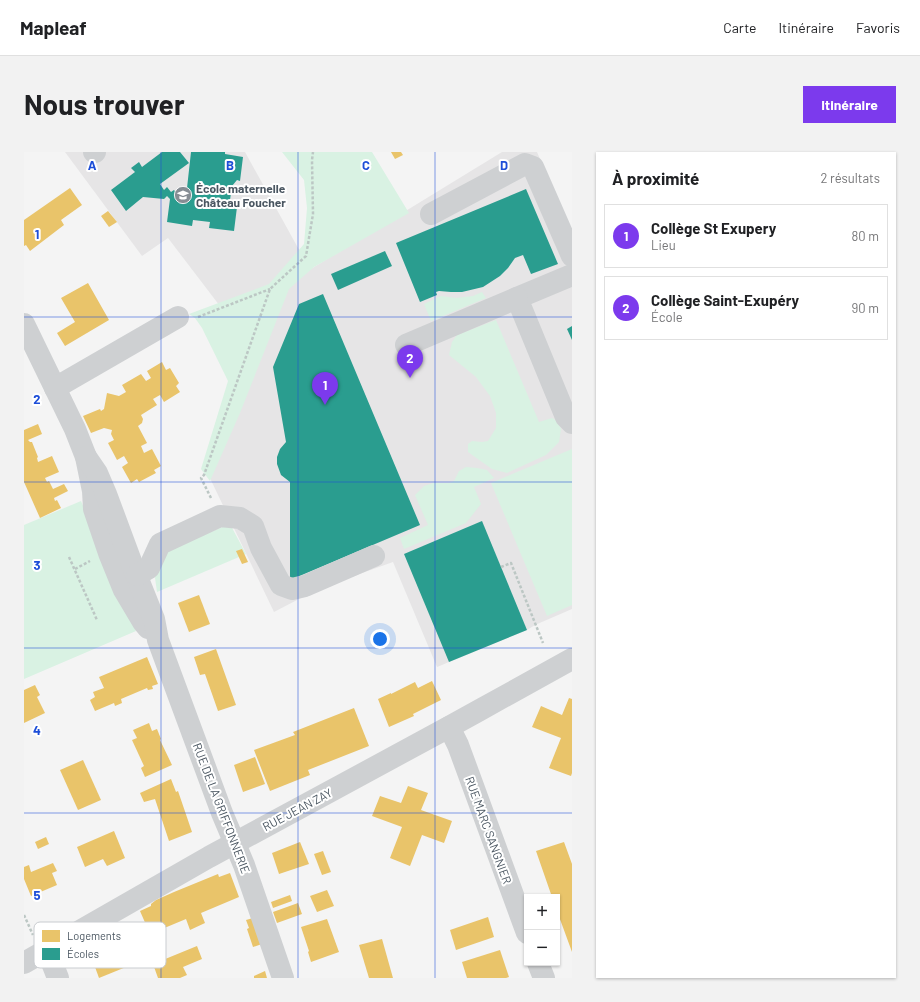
<!DOCTYPE html>
<html lang="fr">
<meta charset="utf-8">
<style>
:root{--surface:#fff;--page:#f2f2f2;--text:#202124;--muted:#757577;--line:#e0e0e0;--accent:#7c3aed}
body{margin:0;font-family:Barlow,sans-serif;background:var(--page);color:var(--text)}
.controls{position:absolute;right:12px;bottom:12px;display:grid;overflow:hidden;border-radius:0px;box-shadow:0 1px 3px #0004}
.controls button{width:36px;height:36px;display:grid;place-items:center;padding:0;border:0;border-bottom:1px solid var(--line);background:var(--surface);color:var(--text);font:20px sans-serif}
.you{position:absolute;left:356px;top:487px;width:14px;height:14px;margin:-10px;border:3px solid #fff;border-radius:50%;background:#1a73e8;box-shadow:0 0 0 6px #1a73e833}
.badge{display:grid;place-items:center;width:26px;height:26px;border-radius:50%;background:var(--accent);color:#fff;font-size:13px;font-weight:700}
.pin{position:absolute;translate:-50% -33px;filter:drop-shadow(0 1px 2px #0008)}
.pin::after{content:'';position:absolute;top:21px;width:14px;height:12px;background:inherit;clip-path:polygon(0 0,100% 0,50% 100%)}
.list{margin:0;padding:0;list-style:none}
h2{display:flex;justify-content:space-between;align-items:center;height:52px;margin:0;padding:0 16px;font-size:17px}
h2 small{font-size:13px;font-weight:400;color:var(--muted)}
.list li{display:grid;grid-template-columns:26px 1fr auto;gap:12px;align-items:center;box-sizing:border-box;height:64px;margin:0 8px 8px;padding:0 8px;border:1px solid var(--line);border-radius:0px}
.list b{display:block;font-size:15px;white-space:nowrap}
.list p{margin:0;font-size:13px;white-space:nowrap;color:var(--muted)}
.list em{font-size:13px;font-style:normal;color:var(--muted)}
.map{position:relative;flex:none;width:548px;height:826px;overflow:hidden;border-radius:0px}
header{display:flex;align-items:center;gap:24px;box-sizing:border-box;height:56px;padding:0 20px;background:var(--surface);border-bottom:1px solid var(--line)}
header strong{font-size:19px}
nav{display:flex;gap:22px;margin-inline-start:auto;font-size:14px}
.intro{display:flex;align-items:center;justify-content:space-between;box-sizing:border-box;height:96px;padding:0 24px}
h1{margin:0;font-size:28px}
.button{padding:10px 18px;border-radius:0px;background:var(--accent);color:#fff;font-size:14px;font-weight:700}
main{display:flex;gap:24px;padding:0 24px}
aside{flex:1;background:var(--surface);border-radius:0px;box-shadow:0 1px 3px #0004}
.map>svg:first-child{display:block}
.education{fill:#e6e5e6}
.green{fill:#d9f2e3}
.homes{fill:#e9c46a}
.schools{fill:#2a9d8f}
.lines{fill:none;stroke-linecap:round;stroke-linejoin:round}
.path{stroke:#bcc7c4;stroke-width:2.5;stroke-dasharray:3 2;stroke-linecap:butt}
.minor{stroke:#ced0d2;stroke-width:22}
.grid{fill:none;stroke:#1d4ed8;stroke-width:1;stroke-opacity:0.55}
.labels{text-anchor:middle;dominant-baseline:central;stroke-width:4;stroke-linejoin:round;paint-order:stroke}
.poi-label{font-size:12px;font-weight:bold;fill:#4a5661;stroke:#fff;text-anchor:start}
.street-label{font-size:12px;fill:#4a5661;stroke:#fff}
.key{fill:#fff;stroke:#c9ccd0;stroke-width:1}
.key-label{font-size:11px;fill:#4a5661}
.grid-label{font-size:13px;text-anchor:middle;font-weight:bold;fill:#1d4ed8;stroke:#fff;stroke-width:4;stroke-linejoin:round;paint-order:stroke}
</style>
<header>
<strong>Mapleaf</strong>
<nav><a>Carte</a><a>Itinéraire</a><a>Favoris</a></nav>
</header>
<div class="intro"><h1>Nous trouver</h1><a class="button">Itinéraire</a></div>
<main>
<div class="map">
<svg width="548" height="826" viewBox="0 0 548 826">
<rect width="100%" height="100%" fill="#f4f4f4"/>
<g class="education">
<path d="M 41,0 L 221,0 L 284,114 L 202,162 L 144,86 L 118,104 Z"/>
<path d="M 478,0 L 513,0 L 546,76 L 548,76 L 548,457 L 511,473 L 503,478 L 413,515 L 369,410 L 296,436 L 250,460 L 184,322 L 264,131 Z"/>
</g>
<g class="green">
<path d="M 258,0 L 348,0 L 385,61 L 290,115 L 265,137 L 216,261 L 186,329 L 177,317 L 204,229 L 178,176 L 171,166 L 165,162 L 245,132 L 280,92 L 283,56 L 280,28 Z"/>
<path d="M 458,140 L 462,146 L 407,169 L 400,152 L 417,144 L 432,146 L 449,144 Z"/>
<path d="M 472,168 L 515,270 L 528,266 L 533,269 L 537,277 L 535,290 L 522,303 L 483,321 L 468,317 L 444,300 L 444,292 L 448,289 L 458,290 L 464,289 L 472,276 L 472,261 L 466,244 L 452,225 L 425,203 L 428,190 L 433,183 Z"/>
<path d="M 548,297 L 548,453 L 523,464 L 467,331 Z"/>
<path d="M 442,315 L 453,316 L 463,318 L 470,326 L 450,335 L 457,352 L 442,371 L 380,397 L 376,386 L 404,373 L 391,343 L 400,334 L 409,331 L 425,331 L 430,329 L 435,319 Z"/>
<path d="M 57,349 L 112,479 L 0,527 L 0,373 Z"/>
<path d="M 206,372 L 222,402 L 133,440 L 131,426 L 133,413 L 145,397 Z"/>
</g>
<g class="homes">
<path d="M 367,0 L 377,0 L 379,3 L 371,7 Z"/>
<path d="M 46,36 L 58,53 L 37,68 L 40,73 L 6,99 L 2,93 L 0,94 L 0,68 Z"/>
<path d="M 84,59 L 93,70 L 85,75 L 77,64 Z"/>
<path d="M 64,131 L 85,168 L 41,194 L 33,181 L 51,170 L 37,146 Z"/>
<path d="M 138,210 L 142,218 L 146,216 L 155,231 L 152,234 L 156,240 L 140,250 L 136,243 L 129,247 L 133,253 L 117,263 L 119,267 L 118,271 L 114,274 L 123,291 L 117,294 L 120,301 L 128,297 L 137,314 L 130,318 L 132,321 L 115,330 L 113,327 L 107,331 L 98,315 L 104,311 L 100,304 L 93,308 L 84,291 L 90,288 L 87,282 L 88,278 L 80,276 L 67,281 L 59,264 L 76,257 L 77,259 L 80,257 L 83,241 L 95,244 L 102,240 L 98,233 L 117,222 L 122,229 L 127,226 L 123,219 Z"/>
<path d="M 14,272 L 18,282 L 4,288 L 6,290 L 8,290 L 14,305 L 13,306 L 14,310 L 28,304 L 35,320 L 21,326 L 23,330 L 25,329 L 29,337 L 40,332 L 44,339 L 30,346 L 31,349 L 33,348 L 37,356 L 16,366 L 0,330 L 0,278 Z"/>
<path d="M 218,397 L 224,410 L 218,412 L 212,399 Z"/>
<path d="M 175,443 L 186,472 L 165,480 L 154,451 Z"/>
<path d="M 192,497 L 212,553 L 194,559 L 181,522 L 176,523 L 170,505 Z"/>
<path d="M 123,505 L 134,532 L 128,534 L 129,537 L 124,538 L 123,536 L 97,547 L 98,551 L 91,554 L 90,551 L 71,559 L 66,548 L 71,545 L 69,540 L 80,536 L 75,525 Z"/>
<path d="M 408,529 L 417,548 L 389,562 L 390,564 L 365,575 L 354,547 L 367,541 L 367,542 L 391,530 L 394,536 Z"/>
<path d="M 11,533 L 16,543 L 13,545 L 21,561 L 0,571 L 0,538 Z"/>
<path d="M 545,546 L 548,547 L 548,621 L 547,624 L 525,616 L 537,586 L 508,575 L 517,554 L 538,563 Z"/>
<path d="M 330,556 L 345,594 L 284,618 L 286,623 L 246,639 L 230,598 L 271,583 L 269,580 Z"/>
<path d="M 125,571 L 128,579 L 133,577 L 137,587 L 136,588 L 148,613 L 121,625 L 117,616 L 120,614 L 108,588 L 113,586 L 109,578 Z"/>
<path d="M 231,605 L 241,632 L 219,640 L 210,613 Z"/>
<path d="M 59,608 L 77,648 L 54,658 L 36,618 Z"/>
<path d="M 147,627 L 152,640 L 154,639 L 168,680 L 145,689 L 131,647 L 120,650 L 116,641 Z"/>
<path d="M 384,634 L 404,641 L 397,658 L 428,669 L 420,691 L 398,683 L 386,714 L 366,706 L 378,675 L 348,664 L 356,644 L 377,651 Z"/>
<path d="M 90,679 L 101,706 L 83,714 L 79,707 L 61,715 L 53,695 Z"/>
<path d="M 22,685 L 25,692 L 14,697 L 11,690 Z"/>
<path d="M 276,690 L 285,712 L 255,722 L 248,701 Z"/>
<path d="M 540,690 L 548,712 L 548,800 L 533,759 L 533,745 L 528,745 L 512,699 Z"/>
<path d="M 299,699 L 307,720 L 298,723 L 290,702 Z"/>
<path d="M 29,711 L 33,719 L 28,721 L 33,733 L 7,744 L 0,727 L 0,715 L 5,713 L 7,720 Z"/>
<path d="M 206,721 L 215,745 L 177,761 L 181,771 L 166,778 L 162,767 L 126,782 L 116,759 L 127,754 L 127,752 L 132,748 L 150,740 L 194,722 L 195,725 Z"/>
<path d="M 303,738 L 310,754 L 293,760 L 286,744 Z"/>
<path d="M 266,743 L 268,749 L 249,756 L 247,750 Z"/>
<path d="M 274,751 L 278,762 L 253,771 L 249,760 Z"/>
<path d="M 464,765 L 470,785 L 432,798 L 426,778 Z"/>
<path d="M 229,766 L 238,792 L 229,795 L 223,777 L 225,776 L 222,768 Z"/>
<path d="M 303,767 L 315,800 L 287,810 L 284,800 L 285,799 L 277,775 Z"/>
<path d="M 358,787 L 369,826 L 345,826 L 335,793 Z"/>
<path d="M 98,792 L 107,813 L 75,826 L 67,804 Z"/>
<path d="M 173,794 L 178,807 L 159,815 L 163,823 L 156,826 L 134,826 L 129,812 Z"/>
<path d="M 476,798 L 485,825 L 482,826 L 443,826 L 438,810 Z"/>
<path d="M 241,819 L 243,826 L 230,826 L 230,824 Z"/>
</g>
<g class="schools">
<path d="M 138,0 L 156,0 L 165,11 L 136,32 L 140,38 L 143,35 L 147,40 L 150,38 L 154,43 L 163,36 L 167,0 L 201,0 L 201,2 L 219,5 L 216,29 L 213,28 L 208,34 L 206,48 L 210,55 L 213,55 L 210,79 L 185,76 L 186,70 L 169,68 L 168,74 L 143,70 L 146,47 L 143,44 L 140,47 L 119,45 L 102,59 L 87,38 L 111,20 L 107,16 L 115,10 L 118,15 Z"/>
<path d="M 502,37 L 534,112 L 507,122 L 499,103 L 491,106 L 484,116 L 476,124 L 459,135 L 438,140 L 427,140 L 415,139 L 412,140 L 413,143 L 396,150 L 372,91 Z"/>
<path d="M 361,99 L 368,114 L 314,138 L 307,122 Z"/>
<path d="M 299,142 L 396,373 L 266,428 L 266,330 L 257,323 L 253,312 L 253,305 L 256,297 L 262,290 L 249,215 L 275,152 Z"/>
<path d="M 548,174 L 548,188 L 543,177 Z"/>
<path d="M 458,369 L 503,478 L 425,510 L 380,402 Z"/>
</g>
<g class="lines">
<g class="path">
<path d="M 174,165 L 246,137"/>
<path d="M 187,346 L 177,326 L 180,323 L 246,137 L 282,104 L 289,62 L 288,8 L 289,0"/>
<path d="M 45,405 L 73,468"/>
<path d="M 477,415 L 487,411 L 519,491"/>
<path d="M 51,417 L 66,409"/>
<path d="M 0,763 L 9,783"/>
</g>
<g class="minor">
<path d="M 70,0 L 71,0"/>
<path d="M 407,62 L 501,12 L 509,15 L 548,104"/>
<path d="M 548,123 L 493,146 L 542,265 L 548,271"/>
<path d="M 0,172 L 51,277 L 62,305 L 69,339 L 70,357 L 85,401 L 100,438 L 119,470 L 124,476"/>
<path d="M 382,193 L 493,146"/>
<path d="M 31,236 L 154,165"/>
<path d="M 62,305 L 73,321 L 82,342 L 108,412 L 130,467 L 134,488 L 198,661 L 220,713 L 259,826"/>
<path d="M 113,423 L 125,416 L 136,392 L 196,364 L 216,366 L 229,374 L 237,396 L 257,433 L 268,437 L 281,434 L 350,404"/>
<path d="M 425,575 L 434,593 L 503,781"/>
<path d="M 23,798 L 34,826"/>
<path d="M 0,811 L 185,705 L 425,575 L 454,559 L 548,507"/>
<path d="M 514,811 L 520,826"/>
</g>
</g>
<path class="grid" d="M 137,0 L 137,826M 274,0 L 274,826M 411,0 L 411,826M 0,165 L 548,165M 0,330 L 548,330M 0,496 L 548,496M 0,661 L 548,661"/>
<defs>
<symbol id="school-disc" viewBox="-11 -11 22 22"><circle r="9.5" fill="#868d94" stroke="#fff"/><path d="M0-5L7-2L0 1L-7-2ZM-4 1L0 2.5L4 1V4Q0 6-4 4Z" fill="#fff"/></symbol>
</defs>
<g fill-rule="evenodd">
<use href="#school-disc" x="149" y="33" width="20" height="20"/>
</g>
<g class="labels">
<g class="poi-label">
<text x="172" y="36">École maternelle<tspan x="172" dy="14">Château Foucher</tspan></text>
</g>
<g class="street-label">
<text transform="translate(198 656) rotate(69)">RUE DE LA GRIFFONNERIE</text>
<text transform="translate(273 657) rotate(-28)">RUE JEAN ZAY</text>
<text transform="translate(465 678) rotate(70)">RUE MARC SANGNIER</text>
</g>
</g>
<rect x="10" y="770" width="132" height="46" rx="6" class="key"/>
<rect x="18" y="778" width="18" height="12" fill="#e9c46a"/>
<rect x="18" y="796" width="18" height="12" fill="#2a9d8f"/>
<g class="key-label">
<text x="43" y="788">Logements</text>
<text x="43" y="806">Écoles</text>
</g>
<g class="grid-label">
<text x="68" y="18">A</text>
<text x="206" y="18">B</text>
<text x="342" y="18">C</text>
<text x="480" y="18">D</text>
<text x="13" y="87">1</text>
<text x="13" y="252">2</text>
<text x="13" y="418">3</text>
<text x="13" y="583">4</text>
<text x="13" y="748">5</text>
</g>
</svg>
<div class="controls">
<button>+</button>
<button>−</button>
</div>
<div class="you"></div>
<div class="pin badge" style="left:301px;top:253px">1</div>
<div class="pin badge" style="left:386px;top:226px">2</div>
</div>
<aside>
<h2>À proximité<small>2 résultats</small></h2>
<ul class="list">
<li><span class="badge">1</span><div><b>Collège St Exupery</b><p>Lieu</p></div><em>80 m</em></li>
<li><span class="badge">2</span><div><b>Collège Saint-Exupéry</b><p>École</p></div><em>90 m</em></li>
</ul>
</aside>
</main>
